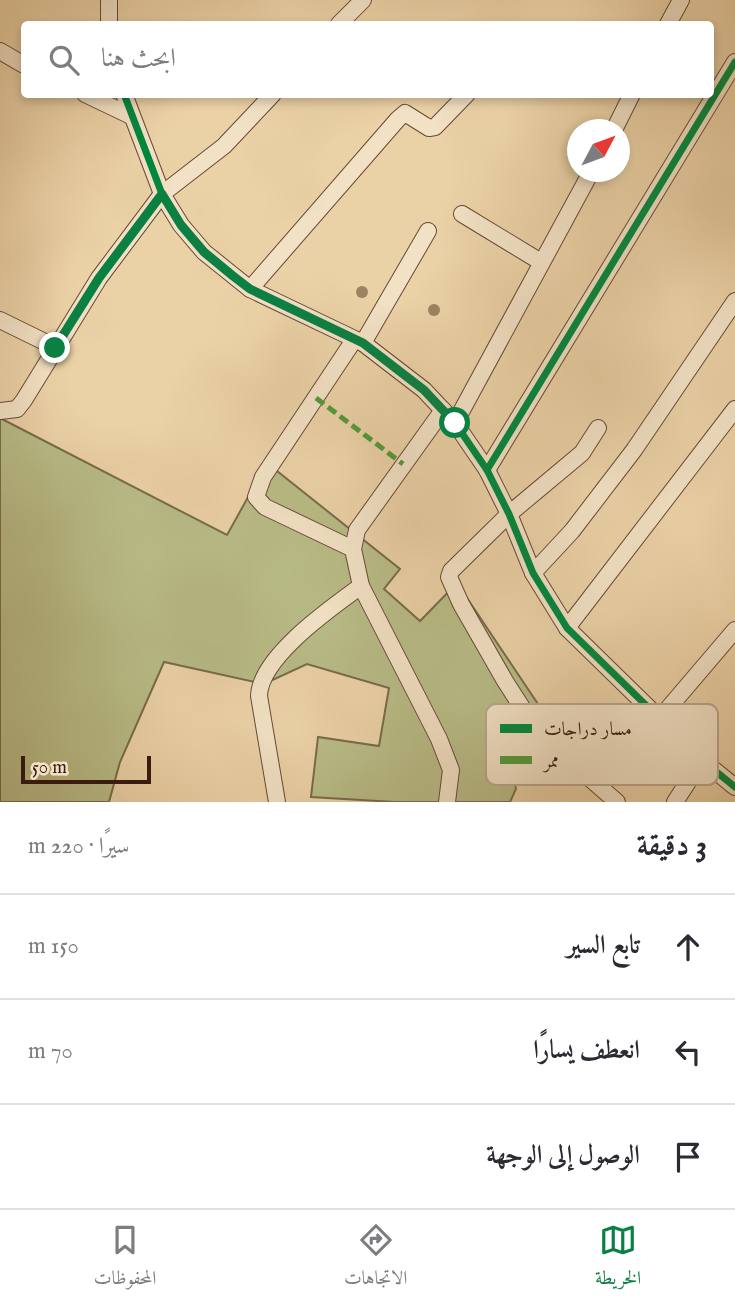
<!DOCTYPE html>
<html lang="ar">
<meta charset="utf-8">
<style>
:root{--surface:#fff;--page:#f2f2f3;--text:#2b2b33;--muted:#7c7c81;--line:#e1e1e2;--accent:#0b8043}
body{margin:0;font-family:"IM FELL English",Amiri,serif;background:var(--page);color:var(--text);direction:rtl}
.compass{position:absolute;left:567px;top:119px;width:63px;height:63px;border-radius:50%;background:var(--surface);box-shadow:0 4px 10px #0003;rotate:49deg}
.scale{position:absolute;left:21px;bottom:18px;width:130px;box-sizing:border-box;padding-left:7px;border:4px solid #391c0f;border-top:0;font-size:19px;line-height:24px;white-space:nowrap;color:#391c0f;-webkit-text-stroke:5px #f2e1c5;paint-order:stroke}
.stop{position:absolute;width:21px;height:21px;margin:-16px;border:5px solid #0b8043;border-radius:50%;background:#fff}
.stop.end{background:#0b8043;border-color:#fff;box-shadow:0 2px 7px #0008}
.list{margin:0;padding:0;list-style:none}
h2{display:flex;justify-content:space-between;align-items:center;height:91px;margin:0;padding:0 28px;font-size:30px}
h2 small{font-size:23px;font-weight:400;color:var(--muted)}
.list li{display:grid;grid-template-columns:46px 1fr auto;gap:21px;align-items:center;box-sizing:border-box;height:105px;padding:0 28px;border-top:2px solid var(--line)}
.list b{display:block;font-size:26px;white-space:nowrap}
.list em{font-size:23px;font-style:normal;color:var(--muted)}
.icon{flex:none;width:38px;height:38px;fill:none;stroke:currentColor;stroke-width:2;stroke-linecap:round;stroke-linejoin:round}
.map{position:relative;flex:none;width:735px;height:802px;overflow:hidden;direction:ltr}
.search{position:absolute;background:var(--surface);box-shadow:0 4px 10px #0003;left:21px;right:21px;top:21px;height:77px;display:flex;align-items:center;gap:18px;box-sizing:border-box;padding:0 24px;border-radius:7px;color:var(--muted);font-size:26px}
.sheet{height:406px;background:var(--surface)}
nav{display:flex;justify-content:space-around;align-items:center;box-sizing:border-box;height:98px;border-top:2px solid var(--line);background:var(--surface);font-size:19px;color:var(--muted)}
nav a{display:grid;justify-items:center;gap:4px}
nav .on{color:var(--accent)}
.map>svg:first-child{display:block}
.green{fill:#b8bb86;stroke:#786c4a;stroke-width:2}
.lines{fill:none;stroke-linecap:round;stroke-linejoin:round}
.minor-casing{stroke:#664935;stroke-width:18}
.minor{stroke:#f2e1c5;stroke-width:16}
.quiet{stroke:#529a3c;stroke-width:5;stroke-dasharray:10 5;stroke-linecap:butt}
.cycleway-casing{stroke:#f2e1c5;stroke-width:11}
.cycleway{stroke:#00873e;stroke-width:7}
.tree{fill:#9b8363}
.route{stroke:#0b8043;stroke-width:9}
.key{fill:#f2e1c5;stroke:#baa68e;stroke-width:2}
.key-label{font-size:19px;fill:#391c0f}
</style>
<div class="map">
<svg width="735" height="802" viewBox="0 0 735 802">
<rect width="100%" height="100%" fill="#ebd1a6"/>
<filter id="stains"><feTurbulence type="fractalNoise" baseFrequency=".00286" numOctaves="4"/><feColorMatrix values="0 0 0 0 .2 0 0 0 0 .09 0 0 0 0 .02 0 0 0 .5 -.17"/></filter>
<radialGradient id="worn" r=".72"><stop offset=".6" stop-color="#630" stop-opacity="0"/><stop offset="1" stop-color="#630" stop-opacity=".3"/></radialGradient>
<path class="green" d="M 0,418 L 227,535 L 267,463 L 400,569 L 384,589 L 420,621 L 457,583 L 544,713 L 509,758 L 516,789 L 510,802 L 395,802 L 311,797 L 318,737 L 379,746 L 389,688 L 307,664 L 264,684 L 164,662 L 120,762 L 109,802 L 0,802 Z"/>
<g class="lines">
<defs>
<g id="minor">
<path d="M 109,0 L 109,24"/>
<path d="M 339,24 L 363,0"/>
<path d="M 668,24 L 681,0"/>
<path d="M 0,51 L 24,65"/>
<path d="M 85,94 L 131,116"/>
<path d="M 124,94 L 162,194 L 181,225 L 204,252 L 250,289 L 363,343 L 424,390 L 455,423 L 487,470 L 509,514 L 533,573 L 567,628 L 702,760 L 735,787"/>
<path d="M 614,130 L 632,94"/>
<path d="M 462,214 L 541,262"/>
<path d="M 250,289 L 398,119 L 405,113 L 429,128 L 435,127 L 467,94"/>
<path d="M 0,320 L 55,347"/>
<path d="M 363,343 L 428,231"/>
<path d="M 0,411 L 17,409 L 24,400 L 99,278 L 162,194 L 224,146 L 273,94"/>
<path d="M 455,423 L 591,172"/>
<path d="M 598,428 L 582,453 L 509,514 L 451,571 L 449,577 L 461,604 L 505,681 L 539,734 L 617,802"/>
<path d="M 487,470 L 735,62"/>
<path d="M 353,549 L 265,507 L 256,497 L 263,477 L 354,340"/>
<path d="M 533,573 L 572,531 L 634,450 L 735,301"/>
<path d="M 361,586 L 439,739 L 451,770 L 447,802"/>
<path d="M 567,628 L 735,409"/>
<path d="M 660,718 L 735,630"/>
<path d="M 277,802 L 259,696 C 260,657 331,608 361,586 L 353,549 L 357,530 L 443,410"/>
<path d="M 675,802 L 702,760"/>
</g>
</defs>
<use href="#minor" class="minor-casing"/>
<use href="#minor" class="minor"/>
<path class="quiet" d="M 316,398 L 403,464"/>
<defs>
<g id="cycleway">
<path d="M 124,94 L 162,194 L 181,225 L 204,252 L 250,289 L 363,343 L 424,390 L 455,423 L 487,470 L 509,514 L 533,573 L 567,628 L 702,760 L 735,787"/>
<path d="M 487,470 L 735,62"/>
</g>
</defs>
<use href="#cycleway" class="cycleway-casing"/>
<use href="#cycleway" class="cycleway"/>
</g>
<g class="tree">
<circle cx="362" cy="292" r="6"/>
<circle cx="434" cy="310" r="6"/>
</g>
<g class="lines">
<path class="route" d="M 55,348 L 99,278 L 162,194 L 181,225 L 204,252 L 233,276 L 250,289 L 363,343 L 424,390 L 455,423"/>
</g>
<rect x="486" y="704" width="232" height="81" rx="10" class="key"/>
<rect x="500" y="724" width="32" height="9" fill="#00873e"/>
<rect x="500" y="756" width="32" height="8" fill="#529a3c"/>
<g class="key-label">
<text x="544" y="735">مسار دراجات</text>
<text x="544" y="767">ممر</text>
</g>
<rect width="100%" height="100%" filter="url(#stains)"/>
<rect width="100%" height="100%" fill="url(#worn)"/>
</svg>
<svg class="compass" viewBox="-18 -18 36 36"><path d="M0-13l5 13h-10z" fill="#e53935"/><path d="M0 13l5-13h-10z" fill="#7c7c81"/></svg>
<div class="scale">50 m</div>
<div class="stop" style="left:455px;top:423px"></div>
<div class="stop end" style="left:55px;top:348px"></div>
<div class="search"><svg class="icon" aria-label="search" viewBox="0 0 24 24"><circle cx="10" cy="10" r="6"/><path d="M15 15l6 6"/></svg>ابحث هنا</div>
</div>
<section class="sheet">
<h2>3 دقيقة<small>سيرًا · 220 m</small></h2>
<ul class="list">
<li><svg class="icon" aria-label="ahead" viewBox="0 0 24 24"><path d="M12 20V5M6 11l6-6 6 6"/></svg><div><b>تابع السير</b></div><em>150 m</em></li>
<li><svg class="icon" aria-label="left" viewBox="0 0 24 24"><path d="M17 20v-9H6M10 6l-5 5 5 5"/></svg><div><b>انعطف يسارًا</b></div><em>70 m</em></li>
<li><svg class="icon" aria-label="arrive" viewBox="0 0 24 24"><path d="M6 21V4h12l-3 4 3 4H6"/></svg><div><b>الوصول إلى الوجهة</b></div></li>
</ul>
</section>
<nav>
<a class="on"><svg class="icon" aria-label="map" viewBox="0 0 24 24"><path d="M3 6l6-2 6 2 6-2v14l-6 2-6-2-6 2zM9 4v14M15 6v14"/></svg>الخريطة</a>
<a><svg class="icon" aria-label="directions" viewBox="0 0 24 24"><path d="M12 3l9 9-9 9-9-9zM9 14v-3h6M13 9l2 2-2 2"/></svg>الاتجاهات</a>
<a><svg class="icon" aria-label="saved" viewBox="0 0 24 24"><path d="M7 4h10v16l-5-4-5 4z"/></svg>المحفوظات</a>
</nav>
